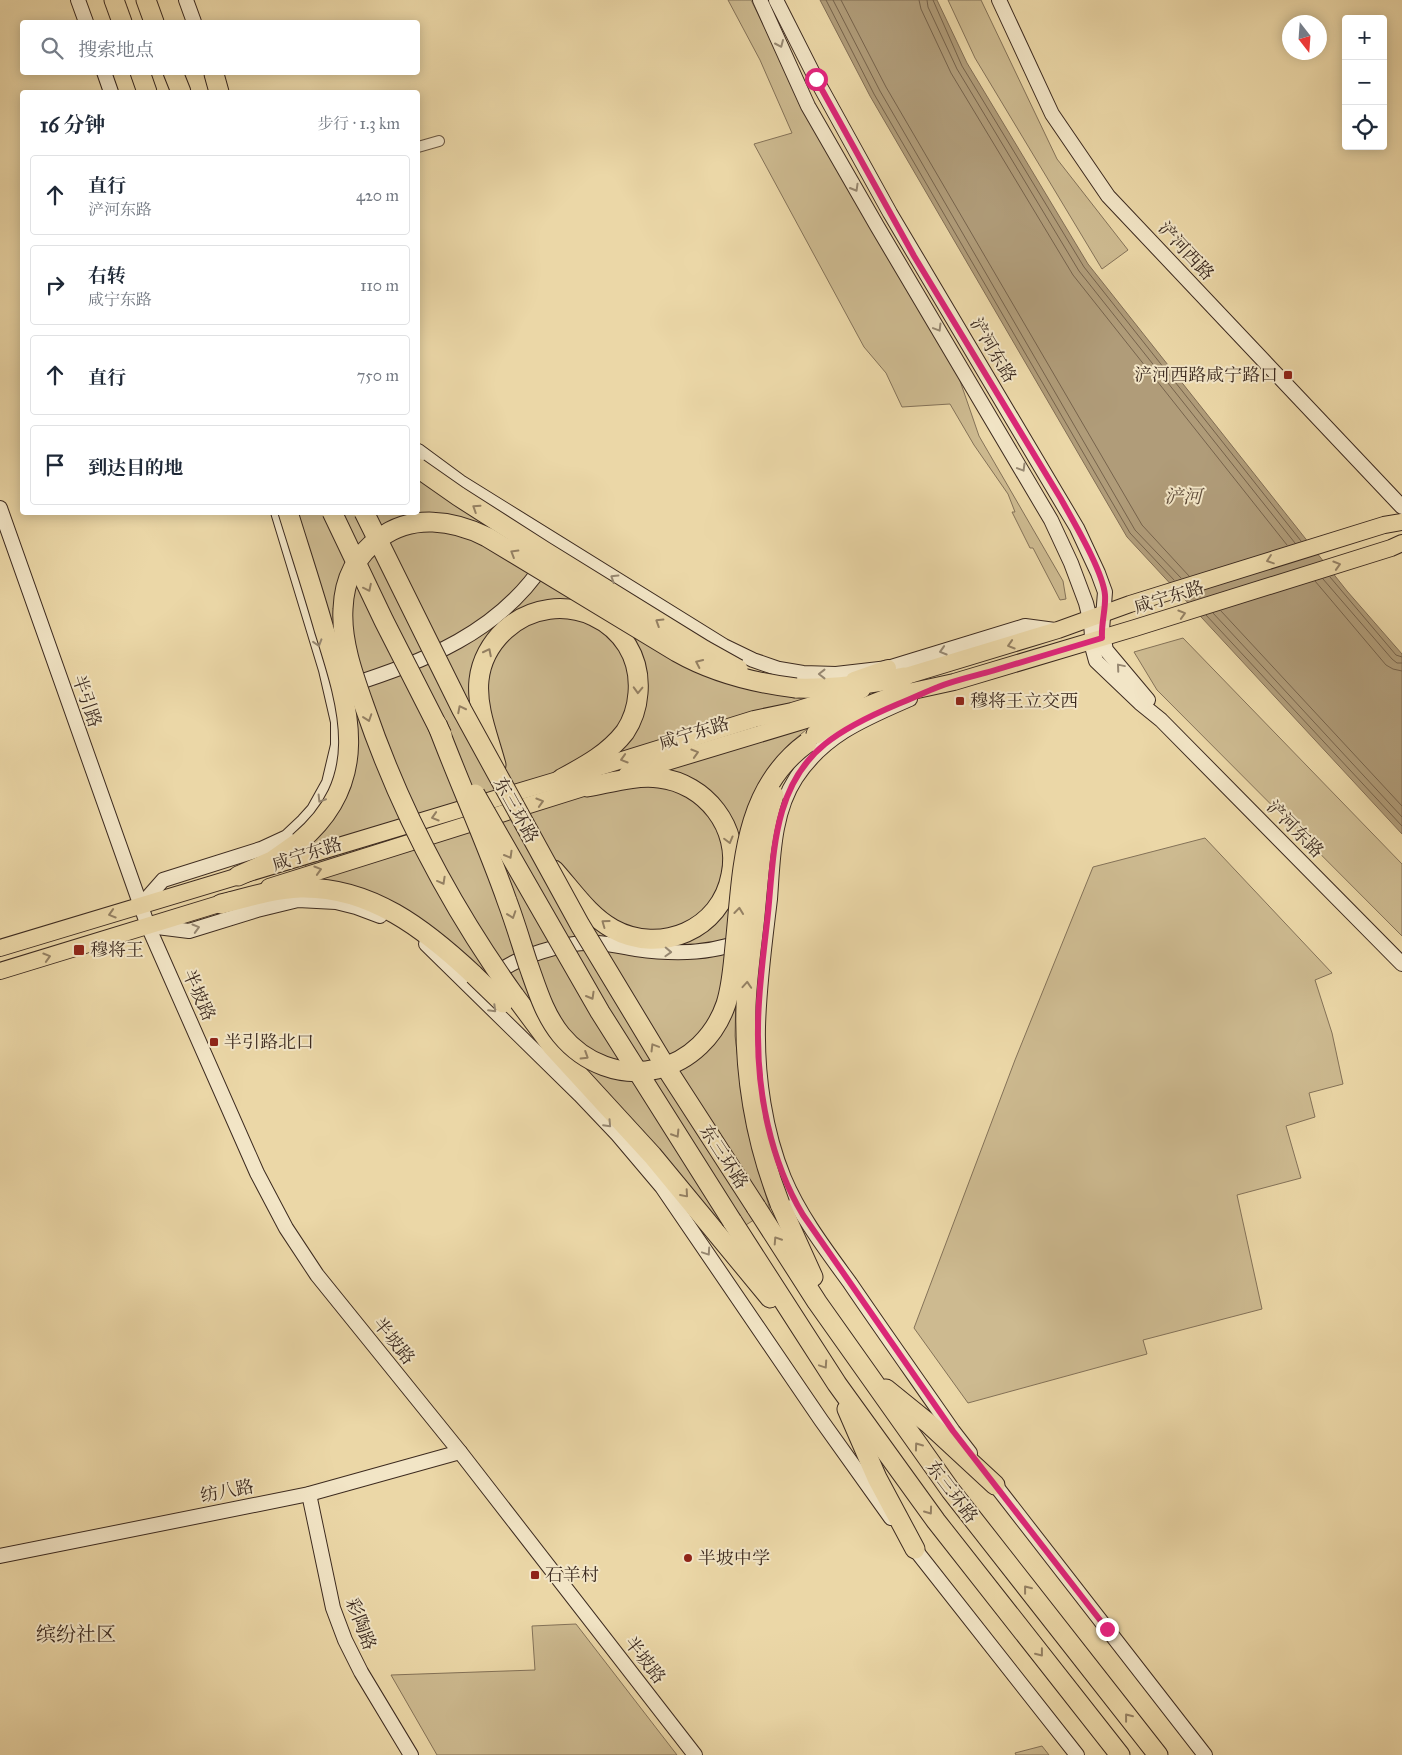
<!DOCTYPE html>
<html lang="zh">
<meta charset="utf-8">
<style>
:root{--surface:#fff;--page:#f6f6f7;--text:#1f2937;--muted:#747a83;--line:#e0e1e3}
body{margin:0;font-family:"IM FELL Great Primer","Noto Serif SC",serif;background:var(--page);color:var(--text)}
.controls{position:absolute;right:15px;top:15px;display:grid;overflow:hidden;border-radius:5px;box-shadow:0 2px 12px #0003}
.controls button{width:45px;height:45px;display:grid;place-items:center;padding:0;border:0;border-bottom:1px solid var(--line);background:var(--surface);color:var(--text);font:25px sans-serif}
.compass{position:absolute;left:1282px;top:15px;width:45px;height:45px;border-radius:50%;background:var(--surface);box-shadow:0 2px 12px #0003;rotate:163deg}
.stop{position:absolute;width:15px;height:15px;margin:-11px;border:4px solid #db2777;border-radius:50%;background:#fff}
.stop.end{background:#db2777;border-color:#fff;box-shadow:0 1px 5px #0008}
.list{margin:0;padding:0;list-style:none}
h2{display:flex;justify-content:space-between;align-items:center;height:65px;margin:0;padding:0 20px;font-size:21px}
h2 small{font-size:16px;font-weight:400;color:var(--muted)}
.list li{display:grid;grid-template-columns:32px 1fr auto;gap:15px;align-items:center;box-sizing:border-box;height:80px;margin:0 10px 10px;padding:0 10px;border:1px solid var(--line);border-radius:5px}
.list b{display:block;font-size:19px;white-space:nowrap}
.list p{margin:0;font-size:16px;white-space:nowrap;color:var(--muted)}
.list em{font-size:16px;font-style:normal;color:var(--muted)}
.icon{flex:none;width:28px;height:28px;fill:none;stroke:currentColor;stroke-width:2;stroke-linecap:round;stroke-linejoin:round}
.map{position:relative;flex:none;width:1402px;height:1755px;overflow:hidden}
.search{position:absolute;background:var(--surface);box-shadow:0 2px 12px #0003;left:20px;top:20px;width:400px;height:55px;display:flex;align-items:center;gap:12px;box-sizing:border-box;padding:0 18px;border-radius:5px;color:var(--muted);font-size:19px}
.panel{position:absolute;background:var(--surface);box-shadow:0 2px 12px #0003;left:20px;top:90px;width:400px;height:425px;border-radius:5px}
.map>svg:first-child{display:block}
.green{fill:#cdba90;stroke:#847258}
.water{fill:#b09c79;stroke:#826e55}
.lines{fill:none;stroke-linecap:round;stroke-linejoin:round}
.shore{stroke:#76634c;stroke-width:1}
.street-casing{stroke:#685541;stroke-width:12}
.secondary-casing{stroke:#3c2a1f;stroke-width:16}
.primary-casing{stroke:#3c2a1f;stroke-width:18}
.highway-casing{stroke:#3c2a1f;stroke-width:21}
.street{stroke:#f2e5c6;stroke-width:10}
.secondary{stroke:#f2e5c6;stroke-width:14}
.primary{stroke:#ebd7a7;stroke-width:16}
.highway{stroke:#ebd7a7;stroke-width:19}
.highway-bridge-casing{stroke:#3c2a1f;stroke-width:21;stroke-linecap:butt}
.highway-bridge{stroke:#ebd7a7;stroke-width:19}
.oneway{stroke:#978872}
.oneway2{stroke:#948063}
.route{stroke:#db2777;stroke-width:6}
.poi-dot{fill:#8f2418;stroke:#f2e5c6;stroke-width:2}
.labels{text-anchor:middle;dominant-baseline:central;stroke-width:4;stroke-linejoin:round;paint-order:stroke}
.street-label{font-size:18px;fill:#3c2a1f;stroke:#f2e5c6}
.poi-label{font-size:18px;fill:#3c2a1f;stroke:#f2e5c6;text-anchor:start}
.water-label{font-size:19px;font-style:italic;fill:#5f4c3a;stroke:#f2e5c6}
.quarter-label{font-size:20px;fill:#3c2a1f;stroke:#f2e5c6}
</style>
<div class="map">
<svg width="1402" height="1755" viewBox="0 0 1402 1755">
<rect width="100%" height="100%" fill="#ebd7a7"/>
<filter id="stains"><feTurbulence type="fractalNoise" baseFrequency=".004" numOctaves="4"/><feColorMatrix values="0 0 0 0 .2 0 0 0 0 .09 0 0 0 0 .02 0 0 0 .5 -.17"/></filter>
<radialGradient id="worn" r=".72"><stop offset=".6" stop-color="#630" stop-opacity="0"/><stop offset="1" stop-color="#630" stop-opacity=".3"/></radialGradient>
<g class="green">
<path d="M 728,0 L 751,0 L 801,100 L 958,375 L 979,436 L 1063,581 L 1066,599 L 1060,600 L 1033,548 L 1030,548 L 1012,512 L 1015,512 L 1008,494 L 974,445 L 950,404 L 902,407 L 886,373 L 864,347 L 754,144 L 792,133 L 760,60 Z"/>
<path d="M 948,0 L 981,0 L 1057,159 L 1128,250 L 1102,269 L 975,58 Z"/>
<path d="M 418,476 L 736,685 L 772,694 L 807,698 L 813,724 L 788,745 L 761,782 L 736,993 L 735,1036 L 746,1122 L 770,1210 L 728,1236 L 635,1126 L 445,943 L 312,882 L 299,848 L 349,775 L 292,513 L 418,512 Z"/>
<path d="M 1183,638 L 1402,864 L 1402,936 L 1157,690 L 1134,652 Z"/>
<path d="M 1205,838 L 1332,973 L 1315,980 L 1332,1033 L 1343,1084 L 1309,1093 L 1315,1117 L 1286,1126 L 1301,1178 L 1237,1195 L 1262,1309 L 1143,1340 L 1147,1354 L 968,1403 L 914,1328 L 1015,1060 L 1093,867 Z"/>
<path d="M 576,1624 L 677,1755 L 437,1755 L 391,1675 L 535,1670 L 532,1626 Z"/>
<path d="M 1042,1746 L 1049,1755 L 1016,1755 L 1015,1753 Z"/>
</g>
<path class="water" d="M 820,0 L 937,0 L 967,63 L 1088,264 L 1347,591 L 1402,654 L 1402,834 L 1127,537 L 870,96 Z"/>
<g class="lines">
<g class="shore">
<path d="M 826,0 L 874,94 L 1130,533 L 1174,580"/>
<path d="M 833,0 L 880,91 L 1135,530 L 1181,578"/>
<path d="M 841,0 L 886,87 L 1142,525 L 1189,576"/>
<path d="M 919,0 L 921,9 L 951,73 L 1073,275 L 1287,545"/>
<path d="M 927,0 L 928,7 L 957,69 L 1079,271 L 1295,543"/>
<path d="M 933,0 L 962,66 L 1084,267 L 1301,541"/>
<path d="M 1330,577 L 1396,655 L 1402,657"/>
<path d="M 1323,579 L 1392,659 L 1397,663 L 1402,663"/>
<path d="M 1315,581 L 1386,665 L 1393,669 L 1402,671"/>
<path d="M 1221,611 L 1402,806"/>
<path d="M 1213,613 L 1402,817"/>
<path d="M 1206,615 L 1402,826"/>
</g>
<defs>
<path id="street" d="M 418,147 L 439,141"/>
<g id="secondary">
<path d="M 78,0 L 86,22"/>
<path d="M 186,0 L 194,22"/>
<path d="M 760,0 L 808,106 L 877,226 L 1051,520 L 1071,563 L 1086,603 L 1091,623 L 1093,650 L 1096,661 L 1140,703 L 1161,720 L 1402,964"/>
<path d="M 776,0 L 816,79 L 890,213 L 1077,528 L 1098,573 L 1105,592 L 1102,630 L 1106,650 L 1148,700"/>
<path d="M 999,0 L 1052,114 L 1108,196 L 1402,507"/>
<path d="M 104,72 L 111,92"/>
<path d="M 418,451 L 460,482 L 724,646 L 753,660 L 779,669 L 803,673 L 836,674 L 888,668 L 1025,626 L 1055,630"/>
<path d="M 0,508 L 148,926 L 257,1173 L 286,1228 L 317,1275 L 460,1452 L 695,1755"/>
<path d="M 348,686 C 425,661 499,633 545,562"/>
<path d="M 910,699 C 864,719 824,735 796,778 C 773,813 773,859 770,899 C 765,941 759,984 758,1027 C 757,1076 765,1132 784,1178 C 800,1216 826,1250 850,1283 C 884,1333 919,1382 953,1431 L 970,1453"/>
<path d="M 141,905 L 163,880 L 261,849 L 287,837 L 304,821 L 314,810 L 329,783 L 338,745 L 338,722 L 326,670 L 278,512"/>
<path d="M 149,926 L 189,931 L 257,910 L 298,900 L 336,902 L 356,907 L 380,916"/>
<path d="M 426,944 L 580,1095 L 618,1135 L 662,1187 L 821,1420 L 891,1518"/>
<path d="M 491,978 C 515,956 566,941 598,943 C 611,944 623,947 636,949 C 671,954 708,955 742,941"/>
<path d="M 989,1477 L 1205,1755"/>
<path d="M 309,1494 L 333,1608 L 345,1640 L 361,1672 L 411,1755"/>
<path d="M 910,1543 L 1077,1755"/>
<path d="M 0,1556 L 309,1494 L 460,1452"/>
</g>
<g id="primary">
<path d="M 854,680 L 888,668"/>
<path d="M 893,680 L 1058,630 L 1130,604 L 1384,525 L 1402,522"/>
<path d="M 890,696 L 954,682 L 1135,628 L 1391,548 L 1402,543"/>
<path d="M 627,774 L 859,704"/>
<path d="M 269,887 L 599,783"/>
<path d="M 0,948 L 561,779 L 754,719 L 792,711 L 862,690"/>
<path d="M 0,971 L 232,900"/>
</g>
<g id="highway">
<path d="M 114,0 L 122,22"/>
<path d="M 146,0 L 154,22"/>
<path d="M 140,72 L 147,92"/>
<path d="M 173,72 L 181,92"/>
<path d="M 214,74 L 219,92"/>
<path d="M 796,688 C 832,689 870,684 904,677"/>
<path d="M 816,734 C 843,715 872,704 903,693"/>
<path d="M 496,765 C 489,738 476,708 479,680 C 481,661 491,643 505,630 C 558,582 644,620 638,693 C 637,707 633,720 625,732 C 608,754 585,766 561,779"/>
<path d="M 554,870 C 572,890 589,916 613,929 C 660,955 721,930 731,875 C 741,828 705,783 659,778 C 635,775 610,783 587,787"/>
<path d="M 238,876 L 272,861 L 299,842"/>
<path d="M 221,904 C 246,898 273,889 300,888 C 370,886 425,929 474,975"/>
<path d="M 514,995 L 552,1046 L 652,1155 L 770,1298"/>
<path d="M 780,1204 L 813,1277"/>
<path d="M 756,1207 L 817,1302 L 951,1491 L 1158,1755"/>
<path d="M 732,1221 L 837,1384 L 936,1521 L 1120,1755"/>
<path d="M 886,1389 L 928,1423 L 995,1485"/>
<path d="M 847,1409 L 877,1478 L 915,1549"/>
</g>
</defs>
<use href="#street" class="street-casing"/>
<use href="#secondary" class="secondary-casing"/>
<use href="#primary" class="primary-casing"/>
<use href="#highway" class="highway-casing"/>
<use href="#street" class="street"/>
<use href="#secondary" class="secondary"/>
<use href="#primary" class="primary"/>
<use href="#highway" class="highway"/>
<defs>
<g id="highway-bridge">
<path d="M 418,468 L 458,496 L 544,551 L 704,650 L 738,669"/>
<path d="M 288,512 C 300,551 313,590 324,629 C 349,708 373,780 299,842"/>
<path d="M 332,512 L 384,621 L 442,735"/>
<path d="M 364,512 L 462,710 L 580,925 L 670,1074 L 756,1207"/>
<path d="M 437,724 C 459,783 486,841 507,901 C 515,922 521,943 528,964 C 537,989 544,1014 561,1035 C 584,1063 621,1078 657,1069 C 690,1061 715,1036 726,1004 C 732,985 733,966 735,946 C 743,872 741,791 807,743"/>
<path d="M 475,794 L 600,1012 L 732,1221"/>
<path d="M 774,795 C 761,834 759,874 755,915 C 752,946 747,976 746,1006 C 744,1075 755,1140 780,1204"/>
<path d="M 474,975 L 503,1003"/>
<path d="M 514,995 C 451,907 400,810 365,708 C 354,677 341,642 343,609 C 344,580 356,555 380,538 C 412,514 453,520 487,537 L 677,652 C 714,673 754,683 796,688"/>
</g>
</defs>
<use href="#highway-bridge" class="highway-bridge-casing"/>
<use href="#highway-bridge" class="highway-bridge"/>
</g>
<defs><path id="oneway-chevron" d="M-2-3.5L2.5 0L-2 3.5" fill="none" stroke-width="1.6" stroke-linecap="round" stroke-linejoin="round" transform="scale(1.25)"/></defs>
<g class="oneway">
<use href="#oneway-chevron" transform="translate(780 44) rotate(66)"/>
<use href="#oneway-chevron" transform="translate(855 188) rotate(60)"/>
<use href="#oneway-chevron" transform="translate(938 328) rotate(59)"/>
<use href="#oneway-chevron" transform="translate(1022 468) rotate(59)"/>
<use href="#oneway-chevron" transform="translate(614 578) rotate(-148)"/>
<use href="#oneway-chevron" transform="translate(318 643) rotate(73)"/>
<use href="#oneway-chevron" transform="translate(943 651) rotate(163)"/>
<use href="#oneway-chevron" transform="translate(1120 667) rotate(-130)"/>
<use href="#oneway-chevron" transform="translate(822 674) rotate(-180)"/>
<use href="#oneway-chevron" transform="translate(321 799) rotate(122)"/>
<use href="#oneway-chevron" transform="translate(196 928) rotate(-16)"/>
<use href="#oneway-chevron" transform="translate(668 952) rotate(2)"/>
<use href="#oneway-chevron" transform="translate(493 1009) rotate(45)"/>
<use href="#oneway-chevron" transform="translate(608 1124) rotate(47)"/>
<use href="#oneway-chevron" transform="translate(707 1252) rotate(56)"/>
</g>
<g class="oneway2">
<use href="#oneway-chevron" transform="translate(476 508) rotate(-147)"/>
<use href="#oneway-chevron" transform="translate(514 553) rotate(-149)"/>
<use href="#oneway-chevron" transform="translate(1270 560) rotate(161)"/>
<use href="#oneway-chevron" transform="translate(1337 565) rotate(-17)"/>
<use href="#oneway-chevron" transform="translate(368 588) rotate(64)"/>
<use href="#oneway-chevron" transform="translate(1182 614) rotate(-17)"/>
<use href="#oneway-chevron" transform="translate(659 622) rotate(-148)"/>
<use href="#oneway-chevron" transform="translate(1011 645) rotate(163)"/>
<use href="#oneway-chevron" transform="translate(488 652) rotate(-63)"/>
<use href="#oneway-chevron" transform="translate(699 663) rotate(-155)"/>
<use href="#oneway-chevron" transform="translate(638 690) rotate(92)"/>
<use href="#oneway-chevron" transform="translate(461 709) rotate(-117)"/>
<use href="#oneway-chevron" transform="translate(368 718) rotate(71)"/>
<use href="#oneway-chevron" transform="translate(695 753) rotate(-17)"/>
<use href="#oneway-chevron" transform="translate(624 759) rotate(163)"/>
<use href="#oneway-chevron" transform="translate(540 802) rotate(-17)"/>
<use href="#oneway-chevron" transform="translate(435 817) rotate(163)"/>
<use href="#oneway-chevron" transform="translate(729 840) rotate(75)"/>
<use href="#oneway-chevron" transform="translate(509 855) rotate(60)"/>
<use href="#oneway-chevron" transform="translate(318 870) rotate(-17)"/>
<use href="#oneway-chevron" transform="translate(442 881) rotate(61)"/>
<use href="#oneway-chevron" transform="translate(739 911) rotate(-84)"/>
<use href="#oneway-chevron" transform="translate(112 914) rotate(163)"/>
<use href="#oneway-chevron" transform="translate(512 915) rotate(71)"/>
<use href="#oneway-chevron" transform="translate(605 923) rotate(-144)"/>
<use href="#oneway-chevron" transform="translate(47 957) rotate(-17)"/>
<use href="#oneway-chevron" transform="translate(747 985) rotate(-86)"/>
<use href="#oneway-chevron" transform="translate(591 996) rotate(60)"/>
<use href="#oneway-chevron" transform="translate(654 1047) rotate(-121)"/>
<use href="#oneway-chevron" transform="translate(585 1056) rotate(32)"/>
<use href="#oneway-chevron" transform="translate(676 1134) rotate(58)"/>
<use href="#oneway-chevron" transform="translate(685 1194) rotate(49)"/>
<use href="#oneway-chevron" transform="translate(777 1240) rotate(-123)"/>
<use href="#oneway-chevron" transform="translate(824 1365) rotate(56)"/>
<use href="#oneway-chevron" transform="translate(918 1446) rotate(-126)"/>
<use href="#oneway-chevron" transform="translate(929 1511) rotate(54)"/>
<use href="#oneway-chevron" transform="translate(1027 1589) rotate(-128)"/>
<use href="#oneway-chevron" transform="translate(1040 1653) rotate(52)"/>
<use href="#oneway-chevron" transform="translate(1128 1717) rotate(-128)"/>
</g>
<g class="lines">
<path class="route" d="M 816,79 L 914,256 L 1061,499 C 1073,521 1103,571 1105,595 C 1106,609 1101,623 1102,638 C 1065,649 1029,660 992,671 C 974,676 955,680 938,687 C 925,692 911,699 898,704 C 872,715 846,727 825,744 C 773,786 774,853 768,913 C 764,951 758,990 758,1028 C 757,1092 770,1160 803,1215 L 953,1431 L 1107,1629"/>
</g>
<g class="poi-dot">
<rect x="1283" y="370" width="10" height="10" rx="2.5"/>
<rect x="955" y="696" width="10" height="10" rx="2.5"/>
<rect x="73" y="944" width="12" height="12" rx="2.5"/>
<rect x="209" y="1037" width="10" height="10" rx="2.5"/>
<circle cx="688" cy="1558" r="5"/>
<rect x="530" y="1570" width="10" height="10" rx="2.5"/>
</g>
<g class="labels">
<g class="street-label">
<text transform="translate(1186 251) rotate(47)">浐河西路</text>
<text transform="translate(993 350) rotate(59)">浐河东路</text>
<text transform="translate(1169 597) rotate(-17)">咸宁东路</text>
<text transform="translate(87 701) rotate(71)">半引路</text>
<text transform="translate(694 733) rotate(-17)">咸宁东路</text>
<text transform="translate(516 810) rotate(61)">东三环路</text>
<text transform="translate(1295 829) rotate(45)">浐河东路</text>
<text transform="translate(307 854) rotate(-18)">咸宁东路</text>
<text transform="translate(199 995) rotate(66)">半坡路</text>
<text transform="translate(724 1157) rotate(57)">东三环路</text>
<text transform="translate(394 1341) rotate(51)">半坡路</text>
<text transform="translate(227 1491) rotate(-11)">纺八路</text>
<text transform="translate(952 1492) rotate(53)">东三环路</text>
<text transform="translate(361 1624) rotate(69)">彩陶路</text>
<text transform="translate(645 1660) rotate(52)">半坡路</text>
</g>
<g class="poi-label">
<text x="1278" y="375" text-anchor="end">浐河西路咸宁路口</text>
<text x="970" y="701">穆将王立交西</text>
<text x="90" y="950">穆将王</text>
<text x="224" y="1042">半引路北口</text>
<text x="698" y="1558">半坡中学</text>
<text x="545" y="1575">石羊村</text>
</g>
<g class="water-label">
<text x="1183" y="496">浐河</text>
</g>
<g class="quarter-label">
<text x="76" y="1634">缤纷社区</text>
</g>
</g>
<rect width="100%" height="100%" filter="url(#stains)"/>
<rect width="100%" height="100%" fill="url(#worn)"/>
</svg>
<div class="controls">
<button>+</button>
<button>−</button>
<button><svg class="icon" aria-label="locate" viewBox="0 0 24 24"><circle cx="12" cy="12" r="6"/><path d="M12 2v4M12 18v4M2 12h4M18 12h4"/></svg></button>
</div>
<svg class="compass" viewBox="-18 -18 36 36"><path d="M0-13l5 13h-10z" fill="#e53935"/><path d="M0 13l5-13h-10z" fill="#747a83"/></svg>
<div class="stop" style="left:816px;top:79px"></div>
<div class="stop end" style="left:1107px;top:1629px"></div>
<div class="search"><svg class="icon" aria-label="search" viewBox="0 0 24 24"><circle cx="10" cy="10" r="6"/><path d="M15 15l6 6"/></svg>搜索地点</div>
<section class="panel">
<h2>16 分钟<small>步行 · 1.3 km</small></h2>
<ul class="list">
<li><svg class="icon" aria-label="ahead" viewBox="0 0 24 24"><path d="M12 20V5M6 11l6-6 6 6"/></svg><div><b>直行</b><p>浐河东路</p></div><em>420 m</em></li>
<li><svg class="icon" aria-label="right" viewBox="0 0 24 24"><path d="M7 20v-9h11M14 6l5 5-5 5"/></svg><div><b>右转</b><p>咸宁东路</p></div><em>110 m</em></li>
<li><svg class="icon" aria-label="ahead" viewBox="0 0 24 24"><path d="M12 20V5M6 11l6-6 6 6"/></svg><div><b>直行</b></div><em>750 m</em></li>
<li><svg class="icon" aria-label="arrive" viewBox="0 0 24 24"><path d="M6 21V4h12l-3 4 3 4H6"/></svg><div><b>到达目的地</b></div></li>
</ul>
</section>
</div>
